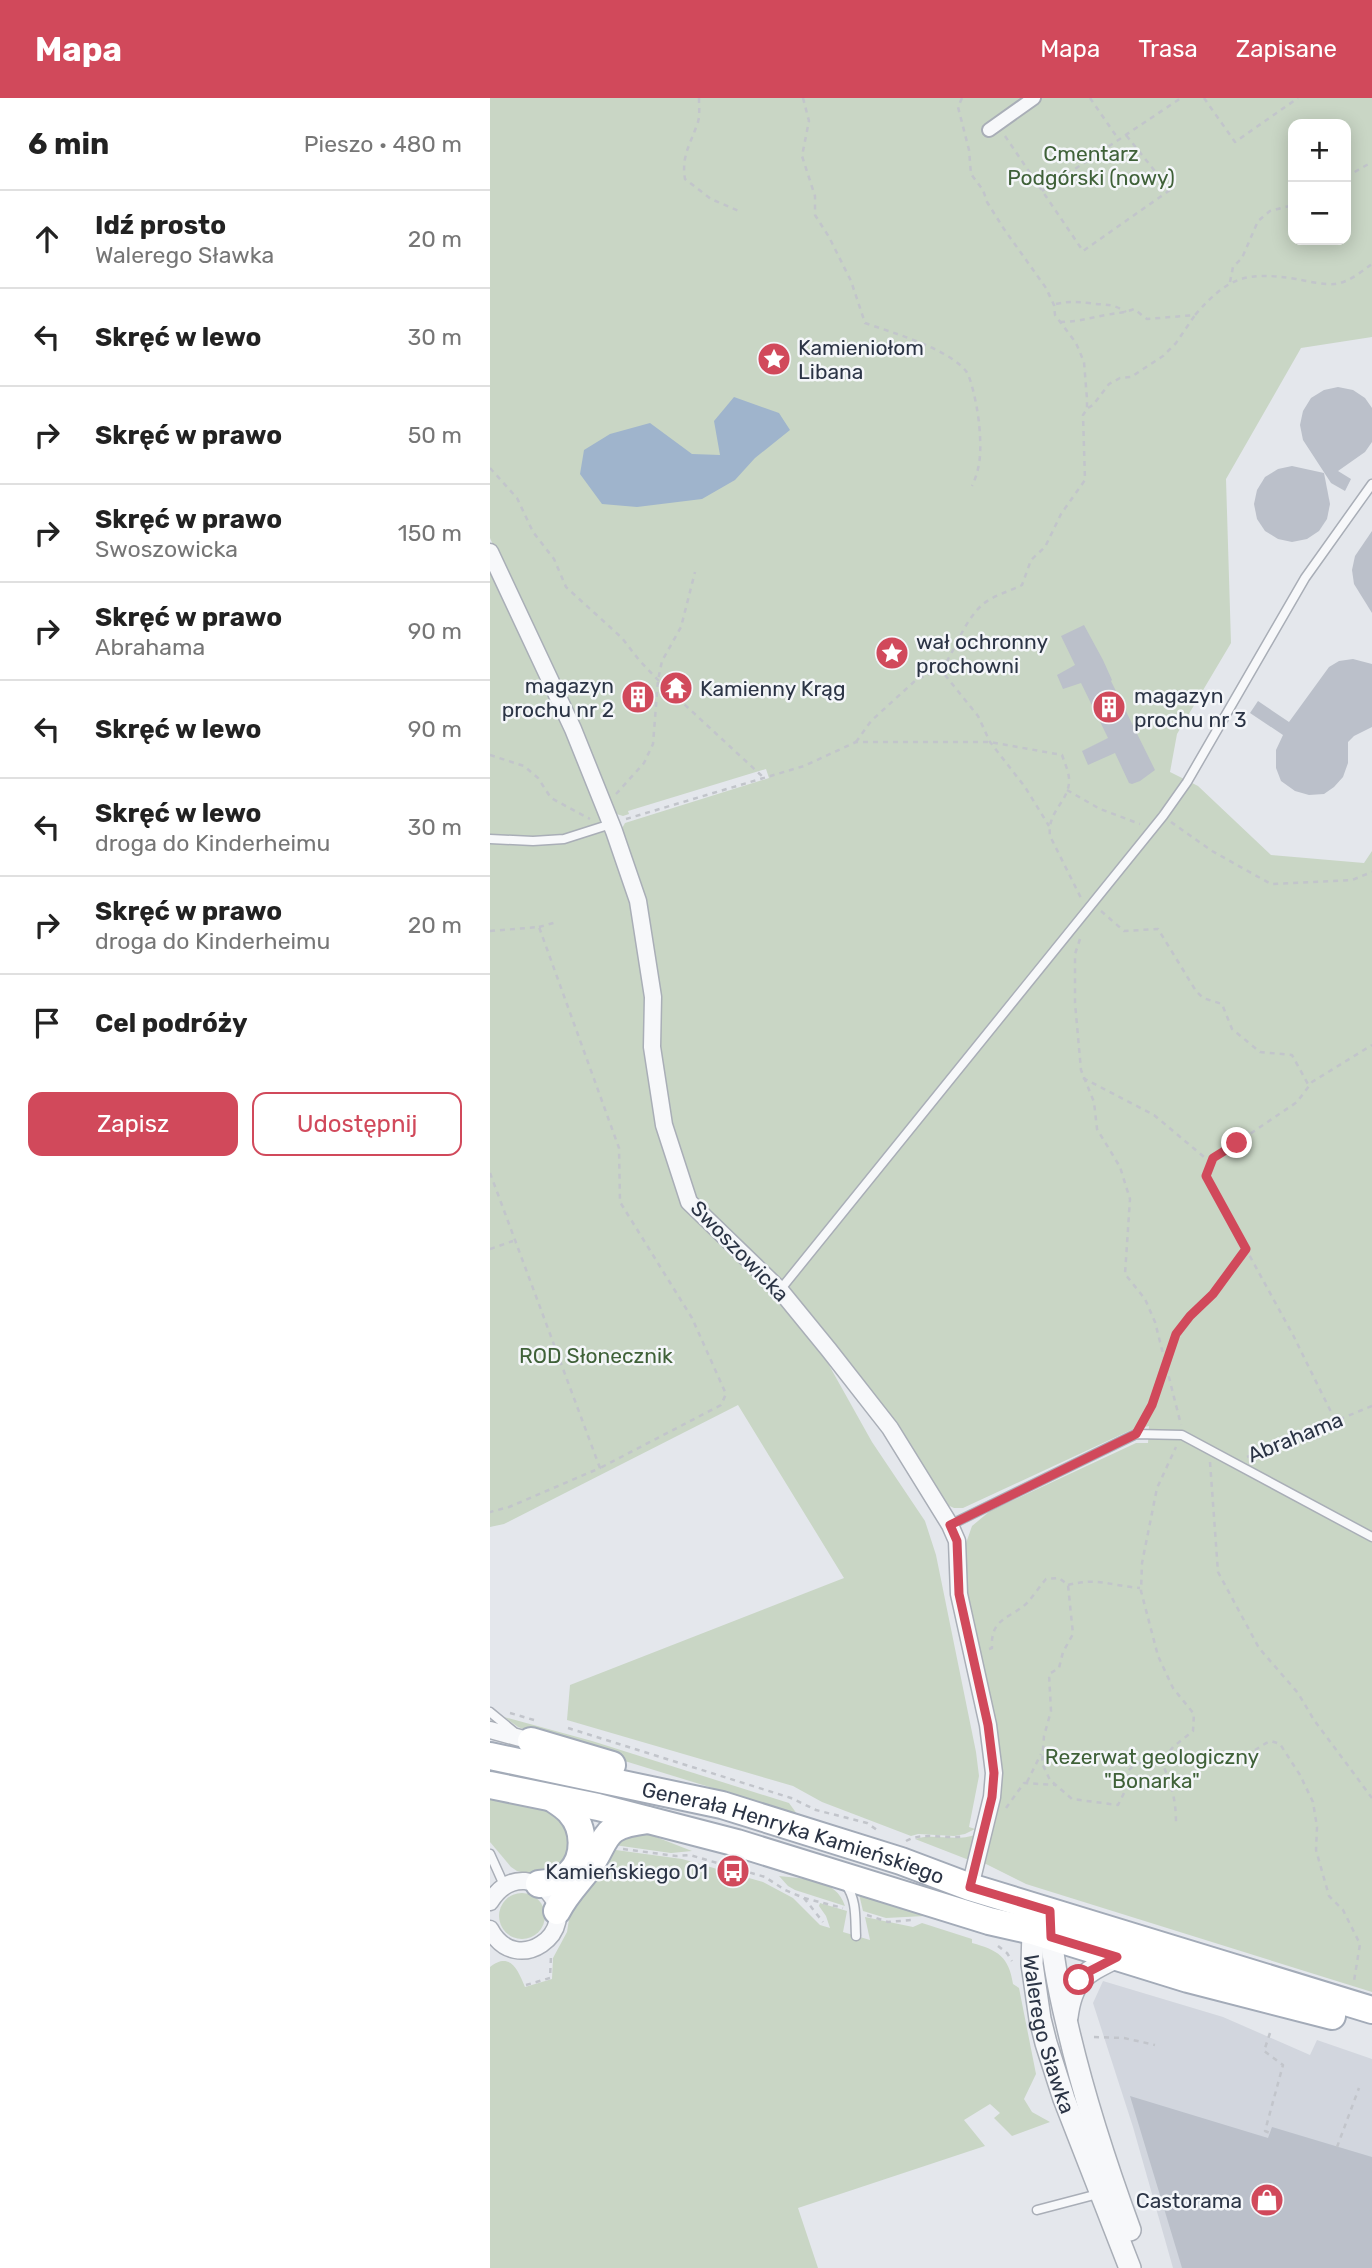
<!DOCTYPE html>
<html lang="pl">
<meta charset="utf-8">
<style>
:root{--surface:#fff;--page:#f6f6f6;--text:#222;--muted:#767676;--line:#e0e0e0;--accent:#d1495b}
body{margin:0;font-family:Rubik,sans-serif;background:var(--page);color:var(--text)}
.controls{position:absolute;right:21px;top:21px;display:grid;overflow:hidden;border-radius:14px;box-shadow:0 4px 18px #0003}
.controls button{width:63px;height:63px;display:grid;place-items:center;padding:0;border:0;border-bottom:2px solid var(--line);background:var(--surface);color:var(--text);font:35px sans-serif}
.stop{position:absolute;width:21px;height:21px;margin:-16px;border:5px solid #d1495b;border-radius:50%;background:#fff}
.stop.end{background:#d1495b;border-color:#fff;box-shadow:0 2px 7px #0008}
.list{margin:0;padding:0;list-style:none}
h2{display:flex;justify-content:space-between;align-items:center;height:91px;margin:0;padding:0 28px;font-size:30px}
h2 small{font-size:23px;font-weight:400;color:var(--muted)}
.list li{display:grid;grid-template-columns:46px 1fr auto;gap:21px;align-items:center;box-sizing:border-box;height:98px;padding:0 28px;border-top:2px solid var(--line)}
.list b{display:block;font-size:26px;white-space:nowrap}
.list p{margin:0;font-size:23px;white-space:nowrap;color:var(--muted)}
.list em{font-size:23px;font-style:normal;color:var(--muted)}
.actions{display:flex;gap:14px;padding:21px 28px}
.actions a{flex:1;padding:16px 0;border:2px solid var(--accent);border-radius:14px;text-align:center;font-size:24px;color:var(--accent)}
.actions .main{background:var(--accent);color:#fff}
.icon{flex:none;width:38px;height:38px;fill:none;stroke:currentColor;stroke-width:2;stroke-linecap:round;stroke-linejoin:round}
.map{position:relative;flex:none;width:882px;height:2170px;overflow:hidden}
header{display:flex;align-items:center;gap:42px;box-sizing:border-box;height:98px;padding:0 35px;background:var(--accent);color:#fff}
header strong{font-size:33px}
nav{display:flex;gap:38px;margin-inline-start:auto;font-size:24px}
main{display:flex}
aside{flex:1;background:var(--surface)}
.map>svg:first-child{display:block}
.built{fill:#d2d6de}
.green{fill:#c9d6c5;fill-rule:evenodd}
.water{fill:#9fb4cc}
.building{fill:#bbc0ca}
.lines{fill:none;stroke-linecap:round;stroke-linejoin:round}
.service-casing{stroke:#a9aeb7;stroke-width:11}
.pedestrian-casing{stroke:#a9aeb7;stroke-width:16}
.minor-casing{stroke:#a9aeb7;stroke-width:19}
.tertiary-casing{stroke:#a9aeb7;stroke-width:24}
.primary-casing{stroke:#a3abb8;stroke-width:30}
.path{stroke:#c2c5cb;stroke-width:2.5;stroke-dasharray:5 5;stroke-linecap:butt}
.service{stroke:#f7f8fa;stroke-width:8}
.pedestrian{stroke:#f7f8fa;stroke-width:12}
.minor{stroke:#f7f8fa;stroke-width:16}
.tertiary{stroke:#f7f8fa;stroke-width:21}
.primary{stroke:#fff;stroke-width:26}
.route{stroke:#d1495b;stroke-width:9}
.labels{text-anchor:middle;dominant-baseline:central;stroke-width:5;stroke-linejoin:round;paint-order:stroke}
.park-label{font-size:21px;fill:#3f6138;stroke:#f4f6f9}
.poi-label{font-size:21px;fill:#2b3445;stroke:#f4f6f9;text-anchor:start}
.street-label{font-size:21px;fill:#2b3445;stroke:#f4f6f9}
</style>
<header>
<strong>Mapa</strong>
<nav><a>Mapa</a><a>Trasa</a><a>Zapisane</a></nav>
</header>
<main>
<aside>
<h2>6 min<small>Pieszo · 480 m</small></h2>
<ul class="list">
<li><svg class="icon" aria-label="ahead" viewBox="0 0 24 24"><path d="M12 20V5M6 11l6-6 6 6"/></svg><div><b>Idź prosto</b><p>Walerego Sławka</p></div><em>20 m</em></li>
<li><svg class="icon" aria-label="left" viewBox="0 0 24 24"><path d="M17 20v-9H6M10 6l-5 5 5 5"/></svg><div><b>Skręć w lewo</b></div><em>30 m</em></li>
<li><svg class="icon" aria-label="right" viewBox="0 0 24 24"><path d="M7 20v-9h11M14 6l5 5-5 5"/></svg><div><b>Skręć w prawo</b></div><em>50 m</em></li>
<li><svg class="icon" aria-label="right" viewBox="0 0 24 24"><path d="M7 20v-9h11M14 6l5 5-5 5"/></svg><div><b>Skręć w prawo</b><p>Swoszowicka</p></div><em>150 m</em></li>
<li><svg class="icon" aria-label="right" viewBox="0 0 24 24"><path d="M7 20v-9h11M14 6l5 5-5 5"/></svg><div><b>Skręć w prawo</b><p>Abrahama</p></div><em>90 m</em></li>
<li><svg class="icon" aria-label="left" viewBox="0 0 24 24"><path d="M17 20v-9H6M10 6l-5 5 5 5"/></svg><div><b>Skręć w lewo</b></div><em>90 m</em></li>
<li><svg class="icon" aria-label="left" viewBox="0 0 24 24"><path d="M17 20v-9H6M10 6l-5 5 5 5"/></svg><div><b>Skręć w lewo</b><p>droga do Kinderheimu</p></div><em>30 m</em></li>
<li><svg class="icon" aria-label="right" viewBox="0 0 24 24"><path d="M7 20v-9h11M14 6l5 5-5 5"/></svg><div><b>Skręć w prawo</b><p>droga do Kinderheimu</p></div><em>20 m</em></li>
<li><svg class="icon" aria-label="arrive" viewBox="0 0 24 24"><path d="M6 21V4h12l-3 4 3 4H6"/></svg><div><b>Cel podróży</b></div></li>
</ul>
<div class="actions"><a class="main">Zapisz</a><a>Udostępnij</a></div>
</aside>
<div class="map">
<svg width="882" height="2170" viewBox="0 0 882 2170">
<rect width="100%" height="100%" fill="#e4e7ec"/>
<path class="built" d="M 613,1883 L 733,1919 L 820,1957 L 827,1942 L 882,1961 L 882,2170 L 683,2170 L 643,2029 L 603,1905 Z"/>
<g class="green">
<path d="M 0,0 L 882,0 L 882,239 L 811,250 L 736,381 L 741,545 L 687,636 L 680,674 L 708,688 L 781,757 L 874,765 L 882,753 L 882,1894 L 536,1786 L 494,1765 L 511,1690 L 512,1664 L 473,1480 L 474,1451 L 482,1428 L 500,1413 L 646,1345 L 658,1345 L 659,1328 L 641,1332 L 473,1410 L 464,1410 L 453,1405 L 201,1096 L 186,1055 L 130,734 L 135,725 L 279,680 L 276,671 L 138,713 L 139,716 L 133,718 L 120,714 L 0,440 ZM 803,26 L 856,26 L 856,142 L 803,142 Z"/>
<path d="M 0,462 L 109,705 L 112,726 L 120,732 L 140,791 L 177,1055 L 238,1151 L 307,1223 L 335,1260 L 382,1344 L 435,1423 L 446,1457 L 486,1654 L 489,1678 L 479,1729 L 485,1731 L 475,1736 L 464,1738 L 428,1736 L 421,1738 L 332,1704 L 303,1688 L 77,1622 L 80,1587 L 354,1480 L 248,1307 L 14,1426 L 0,1429 Z"/>
<path d="M 14,1619 L 102,1643 L 299,1705 L 307,1716 L 47,1636 L 28,1629 Z"/>
<path d="M 0,1699 L 59,1711 L 75,1719 L 84,1757 L 52,1779 L 27,1773 L 21,1769 L 0,1744 Z"/>
<path d="M 148,1732 L 202,1753 L 181,1755 L 117,1746 Z"/>
<path d="M 485,1737 L 479,1762 L 425,1741 C 443,1735 465,1744 485,1737 Z"/>
<path d="M 126,1752 L 192,1761 L 273,1784 L 303,1800 L 330,1827 L 340,1830 L 336,1818 L 329,1808 L 330,1805 L 357,1813 L 353,1834 L 380,1842 L 375,1819 L 423,1829 L 432,1825 L 482,1841 L 482,1845 C 508,1852 519,1859 523,1886 L 529,1890 L 546,1976 L 534,2001 L 542,2014 L 560,2024 L 522,2038 L 504,2020 L 510,2015 L 500,2006 L 474,2022 L 495,2048 L 308,2110 L 328,2170 L 0,2170 L 0,1869 C 20,1853 28,1872 35,1889 L 62,1881 L 63,1860 L 77,1834 L 81,1809 L 122,1753 Z"/>
<path d="M 289,1778 C 314,1781 346,1780 355,1808 L 305,1792 L 298,1788 Z"/>
<circle cx="32" cy="1818" r="23"/>
<path d="M 369,1796 L 435,1818 L 396,1820 L 373,1813 Z"/>
</g>
<path class="water" d="M 244,299 L 289,315 L 300,332 L 265,360 L 245,382 L 212,401 L 147,409 L 112,406 L 90,376 L 94,352 L 120,336 L 160,325 L 202,356 L 230,357 L 224,323 Z"/>
<g class="building">
<path d="M 848,289 L 863,292 L 875,300 L 882,310 L 882,344 L 875,354 L 848,373 L 861,381 L 855,393 L 841,385 L 813,342 L 810,327 L 813,313 L 821,300 L 834,292 Z"/>
<path d="M 802,368 L 834,375 L 840,406 L 837,421 L 829,433 L 817,441 L 802,444 L 788,441 L 775,433 L 767,421 L 764,406 L 767,392 L 775,379 L 788,371 Z"/>
<path d="M 882,433 L 882,515 L 864,486 L 862,472 L 865,458 Z"/>
<path d="M 594,527 L 613,562 L 622,582 L 621,583 L 665,672 L 650,683 L 642,686 L 639,685 L 625,655 L 598,667 L 592,653 L 618,640 L 591,585 L 573,591 L 567,577 L 585,567 L 571,538 Z"/>
<path d="M 863,561 L 882,566 L 882,629 L 864,638 L 858,644 L 858,665 L 853,679 L 844,689 L 834,696 L 819,697 L 805,693 L 791,683 L 786,670 L 786,652 L 793,637 L 760,615 L 768,603 L 799,624 L 839,569 L 849,563 Z"/>
<path d="M 158,590 L 162,605 L 140,610 L 136,596 Z"/>
<path d="M 640,1998 L 778,2040 L 782,2029 L 882,2059 L 882,2170 L 692,2170 Z"/>
</g>
<g class="lines">
<defs>
<g id="service">
<path d="M 0,741 L 43,743 L 74,741 L 121,726"/>
<path d="M 290,1192 L 673,718 L 697,684 L 815,480 L 882,386"/>
<path d="M 460,1427 L 646,1336 L 692,1337 L 882,1439"/>
<path d="M 0,1614 L 23,1633"/>
<path d="M 0,1756 L 14,1787"/>
<path d="M 356,1787 C 367,1802 365,1821 366,1838"/>
<path d="M 547,2112 L 608,2096"/>
</g>
<path id="pedestrian" d="M 499,32 L 544,0"/>
<g id="minor">
<path d="M 0,454 L 83,631 L 124,733 L 148,803 L 163,899 L 162,949 L 174,1027 L 199,1104 L 290,1192 L 339,1252 L 400,1330 L 460,1427 L 467,1443 L 469,1496 L 498,1627 L 504,1675 L 502,1699 L 480,1789"/>
<path d="M 0,1632 L 41,1643"/>
<path d="M 0,1804 C 8,1791 19,1782 35,1783 C 44,1784 53,1788 59,1795 C 92,1833 26,1881 0,1831"/>
</g>
<g id="tertiary">
<path id="s1" d="M 552,1822 L 543,1833 L 542,1866 L 550,1921 L 556,1945 L 574,2001 L 640,2170"/>
<path d="M 560,1825 C 562,1860 569,1893 577,1926 C 593,1996 615,2064 640,2132"/>
<path d="M 577,1919 C 582,1880 595,1875 627,1859"/>
</g>
<g id="primary">
<path d="M 41,1643 L 122,1667"/>
<path id="s2" d="M 0,1658 L 232,1707 L 411,1763 L 480,1789 L 882,1912"/>
<path d="M 0,1687 L 108,1709 L 247,1745 L 499,1823 L 543,1833 L 698,1881 L 842,1918"/>
<path d="M 49,1786 C 59,1785 72,1783 80,1775 C 96,1759 95,1730 80,1714 C 75,1708 68,1704 62,1700"/>
<path d="M 67,1813 C 75,1797 86,1786 97,1772 C 120,1740 109,1728 157,1722"/>
</g>
</defs>
<use href="#service" class="service-casing"/>
<use href="#pedestrian" class="pedestrian-casing"/>
<use href="#minor" class="minor-casing"/>
<use href="#tertiary" class="tertiary-casing"/>
<use href="#primary" class="primary-casing"/>
<g class="path">
<path d="M 209,0 C 209,8 210,17 208,24 C 201,45 191,58 195,81 L 221,101 L 251,114"/>
<path d="M 313,0 L 319,23 L 312,58 L 325,98 L 325,117 L 339,139 L 361,183 L 375,225 C 403,235 457,250 476,273 C 482,281 488,314 489,325 C 491,348 492,367 482,388"/>
<path d="M 600,0 L 629,42"/>
<path d="M 714,0 L 745,44 L 808,0"/>
<path d="M 515,38 L 593,153 L 680,92 L 636,37"/>
<path d="M 856,79 L 882,64"/>
<path d="M 552,93 L 691,0"/>
<path d="M 740,184 L 743,169 L 752,160 L 768,123 L 780,113 L 803,107"/>
<path d="M 566,206 C 579,203 586,204 599,205 C 616,208 620,204 636,214"/>
<path d="M 570,224 C 586,224 600,220 616,217 C 626,215 634,215 644,211 L 657,221 L 705,217 C 738,179 756,173 806,181 C 818,183 832,187 844,186 C 858,185 871,174 882,166"/>
<path d="M 598,310 L 603,307 L 619,286 L 630,280 L 641,279 L 673,258 L 686,245 L 705,217"/>
<path d="M 0,370 L 27,400 L 43,434 L 64,461 L 76,489 L 132,540 L 149,562 L 168,582 L 273,679"/>
<path d="M 451,572 C 466,552 473,524 492,507 C 502,498 520,493 532,487 L 541,462 L 555,449 L 571,416 L 595,382 L 593,317 L 597,311 L 597,301 L 594,264 L 586,245 L 565,217 L 564,207 L 556,190 L 514,131 L 497,104 L 493,92 L 481,76 L 479,52 L 468,9 L 472,0"/>
<path d="M 366,644 L 381,623 L 427,581 L 451,572 L 488,618 L 500,644 L 535,689 L 559,728"/>
<path d="M 0,657 L 34,668 L 48,680 L 61,700 L 100,721"/>
<path d="M 577,692 L 610,711 L 650,726"/>
<path d="M 126,696 L 154,665 L 163,646 L 168,582 L 172,563 L 191,529 L 205,474"/>
<path d="M 136,721 L 314,668 L 366,644 L 500,644 L 572,657 C 575,666 580,676 579,685 C 577,705 557,714 560,738 L 591,800"/>
<path d="M 681,724 L 722,753 L 781,786 L 862,782 L 882,774"/>
<path d="M 611,813 L 634,833 L 668,831 L 706,893 L 713,900 L 732,906 L 742,931 L 770,954 L 802,957 L 819,988"/>
<path d="M 49,829 L 67,824"/>
<path d="M 0,833 L 49,829 L 129,1050 L 130,1104 L 202,1220 L 236,1296 L 231,1307 L 110,1370"/>
<path d="M 590,841 L 585,856 L 585,905 L 591,972 L 604,1004 L 607,1031 L 630,1069 L 640,1101 L 635,1176 L 655,1201 L 665,1224 L 691,1327"/>
<path d="M 593,980 L 664,1017 L 720,1064"/>
<path d="M 0,1075 L 110,1370 L 19,1409 L 0,1414"/>
<path d="M 0,1151 L 23,1143"/>
<path d="M 845,1322 L 803,1237 L 716,1078 L 723,1061 L 807,1004 L 822,984 L 882,947"/>
<path d="M 653,1323 L 661,1307 L 686,1235 L 700,1218 L 723,1196 L 755,1152"/>
<path d="M 757,1359 L 882,1308"/>
<path d="M 720,1364 L 728,1474 L 769,1550 L 808,1595 L 824,1622 L 882,1700"/>
<path d="M 578,1487 C 609,1479 621,1488 650,1490"/>
<path d="M 499,1551 L 502,1550 C 500,1519 521,1521 538,1504 C 544,1497 550,1488 556,1481 L 569,1480 L 578,1487 L 583,1536 L 573,1554 L 569,1570 L 559,1576 L 561,1613 L 554,1638 L 552,1665 L 560,1682 L 582,1701 L 628,1707 L 640,1683 L 638,1673 C 659,1649 728,1667 757,1656 C 766,1653 772,1646 781,1643 L 790,1646 L 810,1677 L 823,1704 L 827,1729 L 826,1752 L 839,1798 L 853,1812 L 870,1846 L 864,1883"/>
<path d="M 20,1615 L 44,1622"/>
<path d="M 78,1630 L 301,1700 L 326,1712 L 377,1725 L 390,1734"/>
<path d="M 670,1661 C 681,1683 686,1701 686,1725"/>
<path d="M 674,1661 L 683,1649 L 703,1633 L 704,1616 L 683,1590 L 668,1558 L 651,1493 L 652,1465 L 667,1390 L 686,1349"/>
<path d="M 537,1684 L 551,1656"/>
<path d="M 516,1710 L 534,1685 L 566,1687"/>
<path d="M 416,1743 C 434,1733 455,1742 475,1738"/>
<path d="M 133,1751 L 186,1758 L 200,1757 L 275,1779 L 295,1792 L 314,1800 L 353,1810"/>
<path d="M 314,1800 L 333,1824"/>
<path d="M 377,1817 L 398,1824 L 421,1822"/>
<path d="M 508,1848 L 517,1855 L 522,1863"/>
<path d="M 36,1887 L 60,1880 L 61,1858"/>
<path d="M 780,1935 L 774,1953 L 793,1967 L 775,2033 L 780,2035"/>
<path d="M 604,1939 L 634,1940 L 665,1947"/>
<path d="M 847,2049 L 869,1990"/>
</g>
<use href="#service" class="service"/>
<use href="#pedestrian" class="pedestrian"/>
<use href="#minor" class="minor"/>
<use href="#tertiary" class="tertiary"/>
<use href="#primary" class="primary"/>
</g>
<g class="lines">
<path class="route" d="M 589,1882 L 598,1874 L 627,1859 L 561,1839 L 560,1813 L 480,1789 L 502,1699 L 504,1675 L 498,1627 L 469,1496 L 467,1443 L 460,1427 L 646,1336 L 662,1307 L 686,1236 L 700,1218 L 723,1196 L 756,1151 L 716,1078 L 723,1060 L 747,1045"/>
</g>
<defs>
<symbol id="sight-disc" viewBox="-11 -11 22 22"><circle r="9.5" fill="#d1495b" stroke="#f4f6f9"/><path d="M0-6L1.8-2.2L6-1.7L2.9 1.2L3.7 5.4L0 3.3L-3.7 5.4L-2.9 1.2L-6-1.7L-1.8-2.2Z" fill="#fff"/></symbol>
<symbol id="temple-disc" viewBox="-11 -11 22 22"><circle r="9.5" fill="#d1495b" stroke="#f4f6f9"/><path d="M0-6L5-2H3V0L6.5 2.5H4V6H1.5V3h-3V6H-4V2.5H-6.5L-3 0V-2H-5Z" fill="#fff"/></symbol>
<symbol id="building-disc" viewBox="-11 -11 22 22"><circle r="9.5" fill="#d1495b" stroke="#f4f6f9"/><path d="M-4-6H4V6H1V3H-1V6H-4ZM-2.5-4.3h1.7v1.8h-1.7ZM.8-4.3h1.7v1.8H.8ZM-2.5-1h1.7V.8h-1.7ZM.8-1h1.7V.8H.8Z" fill="#fff"/></symbol>
<symbol id="bus-disc" viewBox="-11 -11 22 22"><circle r="9.5" fill="#d1495b" stroke="#f4f6f9"/><path d="M-5-6H5V4H4V6H2V4H-2V6H-4V4H-5ZM-3.5-4V0h7V-4ZM-3.5 1.2v1.5H-2V1.2ZM2 1.2v1.5H3.5V1.2Z" fill="#fff"/></symbol>
<symbol id="shop-disc" viewBox="-11 -11 22 22"><circle r="9.5" fill="#d1495b" stroke="#f4f6f9"/><path d="M-5-2.5h2.3a2.7 3.5 0 0 1 5.4 0H5L5.5 6h-11ZM-1.5-2.5h3a1.5 2.3 0 0 0-3 0Z" fill="#fff"/></symbol>
</defs>
<g fill-rule="evenodd">
<use href="#sight-disc" x="265" y="242" width="38" height="38"/>
<use href="#sight-disc" x="383" y="536" width="38" height="38"/>
<use href="#temple-disc" x="167" y="571" width="38" height="38"/>
<use href="#building-disc" x="129" y="580" width="38" height="38"/>
<use href="#building-disc" x="600" y="590" width="38" height="38"/>
<use href="#bus-disc" x="224" y="1754" width="38" height="38"/>
<use href="#shop-disc" x="758" y="2083" width="38" height="38"/>
</g>
<g class="labels">
<g class="park-label">
<text x="601" y="55">Cmentarz<tspan x="601" dy="24">Podgórski (nowy)</tspan></text>
<text x="106" y="1257">ROD Słonecznik</text>
<text x="662" y="1658">Rezerwat geologiczny<tspan x="662" dy="24">"Bonarka"</tspan></text>
</g>
<g class="poi-label">
<text x="308" y="249">Kamieniołom<tspan x="308" dy="24">Libana</tspan></text>
<text x="426" y="543">wał ochronny<tspan x="426" dy="24">prochowni</tspan></text>
<text x="124" y="587" text-anchor="end">magazyn<tspan x="124" dy="24">prochu nr 2</tspan></text>
<text x="210" y="590">Kamienny Krąg</text>
<text x="644" y="597">magazyn<tspan x="644" dy="24">prochu nr 3</tspan></text>
<text x="218" y="1773" text-anchor="end">Kamieńskiego 01</text>
<text x="752" y="2102" text-anchor="end">Castorama</text>
</g>
<g class="street-label">
<text transform="translate(250 1153) rotate(46)">Swoszowicka</text>
<text transform="translate(805 1339) rotate(-22)">Abrahama</text>
<text stroke="none"><textPath href="#s2" startOffset="313">Generała Henryka Kamieńskiego</textPath></text>
<text stroke="none"><textPath href="#s1" startOffset="119">Walerego Sławka</textPath></text>
</g>
</g>
</svg>
<div class="controls">
<button>+</button>
<button>−</button>
</div>
<div class="stop" style="left:589px;top:1882px"></div>
<div class="stop end" style="left:747px;top:1045px"></div>
</div>
</main>
